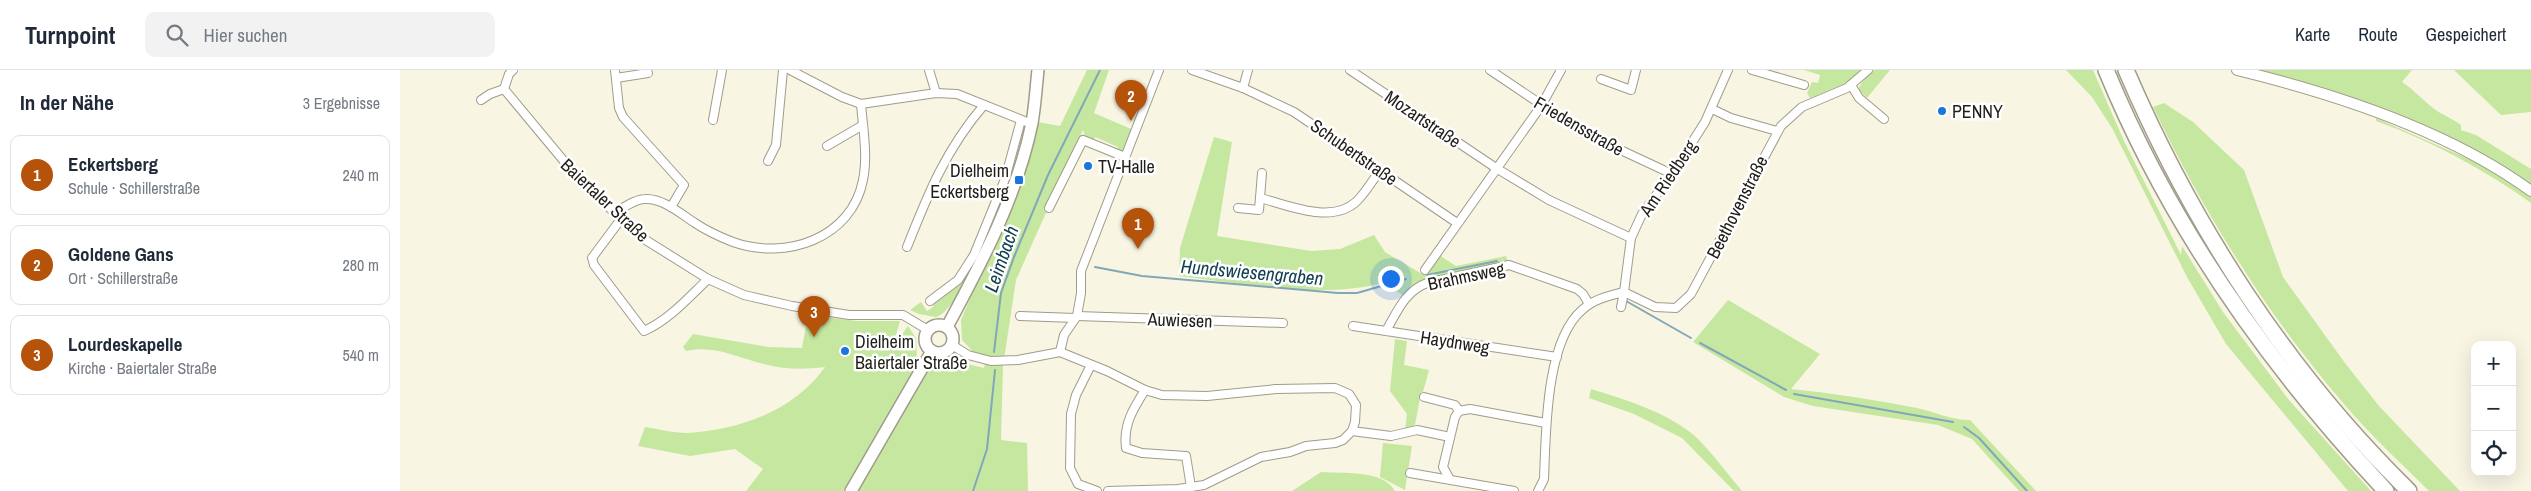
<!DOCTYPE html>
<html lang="de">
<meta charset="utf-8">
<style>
:root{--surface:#fff;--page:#f2f2f3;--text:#1f2937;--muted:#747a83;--line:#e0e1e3;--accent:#b45309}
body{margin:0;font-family:"Archivo Narrow",sans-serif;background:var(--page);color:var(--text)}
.controls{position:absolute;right:15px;bottom:15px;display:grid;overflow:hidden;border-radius:10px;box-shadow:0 5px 20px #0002}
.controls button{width:45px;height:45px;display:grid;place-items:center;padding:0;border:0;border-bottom:1px solid var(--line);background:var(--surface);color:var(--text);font:25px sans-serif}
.you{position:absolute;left:990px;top:208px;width:18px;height:18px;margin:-12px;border:4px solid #fff;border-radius:50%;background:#1a73e8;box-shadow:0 0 0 8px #1a73e833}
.badge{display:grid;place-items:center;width:32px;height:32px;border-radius:50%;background:var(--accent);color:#fff;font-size:16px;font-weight:700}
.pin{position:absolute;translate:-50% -41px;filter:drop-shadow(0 1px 2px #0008)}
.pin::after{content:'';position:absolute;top:26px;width:18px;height:15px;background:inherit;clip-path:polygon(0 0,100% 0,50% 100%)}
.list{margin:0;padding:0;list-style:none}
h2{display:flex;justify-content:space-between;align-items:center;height:65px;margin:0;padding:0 20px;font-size:21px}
h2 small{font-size:16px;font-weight:400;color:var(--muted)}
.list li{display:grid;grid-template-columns:32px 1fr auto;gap:15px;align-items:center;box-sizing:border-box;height:80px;margin:0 10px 10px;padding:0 10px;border:1px solid var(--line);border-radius:10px}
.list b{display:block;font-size:19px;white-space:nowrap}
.list p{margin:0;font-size:16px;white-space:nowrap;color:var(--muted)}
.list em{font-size:16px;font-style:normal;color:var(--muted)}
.icon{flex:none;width:28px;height:28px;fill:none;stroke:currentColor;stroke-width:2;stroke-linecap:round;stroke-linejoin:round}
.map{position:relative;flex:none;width:2131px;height:421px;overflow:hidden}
header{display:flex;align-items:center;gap:30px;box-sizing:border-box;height:70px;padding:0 25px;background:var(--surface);border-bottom:1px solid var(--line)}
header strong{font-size:24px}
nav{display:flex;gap:28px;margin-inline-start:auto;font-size:18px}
.search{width:350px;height:45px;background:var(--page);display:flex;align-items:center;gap:12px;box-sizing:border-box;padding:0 18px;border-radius:10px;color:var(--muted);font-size:19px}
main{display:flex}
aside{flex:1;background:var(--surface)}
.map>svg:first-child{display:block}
.green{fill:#c6e7a0}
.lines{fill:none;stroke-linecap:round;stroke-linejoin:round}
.stream{stroke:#81a7b8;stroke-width:2}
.minor-casing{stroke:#a09b8b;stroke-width:10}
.tertiary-casing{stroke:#a09b8b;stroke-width:12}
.secondary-casing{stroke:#a09b8b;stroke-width:14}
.motorway-casing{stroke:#a09b8b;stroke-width:18}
.minor{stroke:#fff;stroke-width:8}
.tertiary{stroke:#fff;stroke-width:10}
.secondary{stroke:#fff;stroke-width:11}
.motorway{stroke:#fff;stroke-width:15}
.poi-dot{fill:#1b75df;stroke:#fff;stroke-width:2}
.labels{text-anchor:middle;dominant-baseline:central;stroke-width:5;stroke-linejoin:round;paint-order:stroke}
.poi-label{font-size:18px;fill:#201e18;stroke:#fff;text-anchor:start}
.street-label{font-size:18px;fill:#201e18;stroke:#fff}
.water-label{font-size:19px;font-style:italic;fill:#134051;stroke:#fff}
</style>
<header>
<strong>Turnpoint</strong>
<div class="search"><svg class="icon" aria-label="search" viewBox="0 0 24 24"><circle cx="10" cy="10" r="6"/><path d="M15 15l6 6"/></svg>Hier suchen</div>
<nav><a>Karte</a><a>Route</a><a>Gespeichert</a></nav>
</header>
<main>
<aside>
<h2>In der Nähe<small>3 Ergebnisse</small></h2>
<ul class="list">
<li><span class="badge">1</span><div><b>Eckertsberg</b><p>Schule · Schillerstraße</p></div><em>240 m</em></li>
<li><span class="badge">2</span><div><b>Goldene Gans</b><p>Ort · Schillerstraße</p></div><em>280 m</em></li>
<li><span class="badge">3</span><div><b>Lourdeskapelle</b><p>Kirche · Baiertaler Straße</p></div><em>540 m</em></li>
</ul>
</aside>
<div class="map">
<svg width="2131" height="421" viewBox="0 0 2131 421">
<rect width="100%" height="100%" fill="#f9f5e3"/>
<g class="green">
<path d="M 687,0 L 709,0 L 694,43 L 731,59 L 722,82 L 716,81 L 718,77 L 695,67 L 693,72 L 685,66 L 683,60 L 616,210 L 603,296 L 601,370 L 627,373 L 628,421 L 456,421 L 530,295 L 546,289 L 584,298 L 585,294 L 562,270 L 561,250 L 630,86 L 638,52 L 660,56 Z"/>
<path d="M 1404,0 L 1463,0 L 1444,14 L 1410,28 L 1407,23 L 1412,12 L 1418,13 L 1420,5 Z"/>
<path d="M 1474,0 L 1490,0 L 1467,28 L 1458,19 L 1462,12 Z"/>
<path d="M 1666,0 L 1693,0 L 1724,71 L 1781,185 L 1782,176 L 1823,242 L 1889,330 L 1971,421 L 1948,421 L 1826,274 L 1787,207 L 1712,58 L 1692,27 Z"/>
<path d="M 1854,0 L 2012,0 L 2002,12 C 2014,20 2023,30 2033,38 C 2042,45 2052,48 2061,55 L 2061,60 L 2076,65 L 2131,99 L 2131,115 C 2093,91 2053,74 2011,56 C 1959,34 1909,13 1854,0 Z"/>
<path d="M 2054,0 L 2131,0 L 2131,42 L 2101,45 Z"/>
<path d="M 1764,33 L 1793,52 L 1844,100 L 1883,207 L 1945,293 L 1979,336 L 2060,421 L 2029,421 C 2000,392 1970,365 1944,334 C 1867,245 1804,143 1753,37 Z"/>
<path d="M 1976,48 L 2080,94 L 2131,127 L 2131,133 C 2084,99 2031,71 1976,51 Z"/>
<path d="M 814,67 L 832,72 L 817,166 L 911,181 L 940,179 L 974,165 L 985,182 L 1022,204 L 1036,183 L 1056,196 L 1106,186 L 1109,195 L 1027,213 L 1006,227 L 988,216 L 987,212 C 921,230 847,214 779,206 L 780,178 Z"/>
<path d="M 608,109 L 610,110 C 601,136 560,241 536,247 L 519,244 L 510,240 L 521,232 L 527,241 L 532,238 L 538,227 L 573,190 L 594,147 Z"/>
<path d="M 1328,230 L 1420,284 L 1391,319 C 1433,323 1475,330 1517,338 C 1535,342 1551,350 1570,350 L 1636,421 L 1619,421 L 1572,369 L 1538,355 L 1413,336 L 1384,327 L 1293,272 Z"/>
<path d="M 408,245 L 457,251 L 500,251 L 492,278 L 508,256 L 516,268 L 517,290 L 510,307 L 443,421 L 346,421 L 363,399 L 335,379 L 290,386 L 238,376 L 245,357 C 258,359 273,363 287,363 C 339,360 394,341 425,297 C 406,299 387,300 368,295 C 340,289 315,274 286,281 L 283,277 L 293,264 L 368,277 L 402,278 Z"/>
<path d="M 995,269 L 1007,271 L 1004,295 L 1029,300 L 1023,322 L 1021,322 L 1015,355 L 1005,360 L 1007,344 L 990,321 Z"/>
<path d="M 1191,319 C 1224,329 1272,344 1297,368 C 1313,384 1327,403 1342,421 L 1334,421 L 1282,368 L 1234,344 L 1189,328 Z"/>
<path d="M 983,373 L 1012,376 L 1005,420 L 980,407 Z"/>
<path d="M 921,402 C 942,404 983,399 995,421 L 892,421 Z"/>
</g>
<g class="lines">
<g class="stream">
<path d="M 695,197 L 742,206 L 938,223 L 957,223 L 1006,209"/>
<path d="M 1027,205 L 1097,191"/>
<path d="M 1226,231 L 1291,268"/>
<path d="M 1300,273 L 1386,320"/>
<path d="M 594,282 L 601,223 L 614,187 L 648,105 L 700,0"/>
<path d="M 1394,324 L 1553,352"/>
<path d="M 1564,357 L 1579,368 L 1627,421"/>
<path d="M 573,421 L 587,379 L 595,300"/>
</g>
<defs>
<g id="minor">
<path d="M 215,0 L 219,38 L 223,47 L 284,115 L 271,137"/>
<path d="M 390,0 L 442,27 L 461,34 L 536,23 L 557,24 L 632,54"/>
<path d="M 529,0 L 536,23"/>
<path d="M 792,0 L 843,18 L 894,42 L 1057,153"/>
<path d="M 950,0 L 1096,98 L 1149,130 L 1231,168"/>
<path d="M 1090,0 L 1182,62 L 1272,104"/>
<path d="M 1328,0 L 1305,52 L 1272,104 L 1242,144 L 1231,168 L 1224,222 L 1255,237 L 1276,238 L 1291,224 L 1381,56 L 1402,37 L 1447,18 L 1468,0"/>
<path d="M 1352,0 L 1404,15"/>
<path d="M 216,8 L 248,3"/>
<path d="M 1201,9 L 1231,20 L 1236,0"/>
<path d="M 1451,15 L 1459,28 L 1484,49"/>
<path d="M 843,18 L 848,0"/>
<path d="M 104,19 L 183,114 L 244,169 L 308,209 L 344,225 L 392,236 L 449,245 L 503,245 L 528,260"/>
<path d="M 81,30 L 90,24 L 104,19 L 109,4 L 113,0"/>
<path d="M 1312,39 L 1331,48 L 1377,61"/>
<path d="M 313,50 L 322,0"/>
<path d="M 427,76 L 463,55"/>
<path d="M 368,91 L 376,75 L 383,0"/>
<path d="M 860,128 C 888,135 932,155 957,131 C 966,122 973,110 980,100"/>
<path d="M 649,138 L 683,70 L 725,87"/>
<path d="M 838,138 L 859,140 L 862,103"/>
<path d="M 507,177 C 528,124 546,79 584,35"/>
<path d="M 1025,200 L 1141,36 L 1161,0"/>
<path d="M 308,209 C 288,228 269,250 244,261 L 194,195 L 192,188 L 221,149 L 224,137 C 230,134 237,129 245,129 C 263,128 281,144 295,153 C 307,161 320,167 333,172 C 386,191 452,168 463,110 C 468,86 463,58 461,34"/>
<path d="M 530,231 L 558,210 L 574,185 L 605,109 L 621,50"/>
<path d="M 620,246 L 675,248"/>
<path d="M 677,246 L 883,253"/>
<path d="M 953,256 L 1157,287"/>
<path d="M 986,261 C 997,242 1005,221 1027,213 L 1109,195 L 1177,219 L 1183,224 L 1189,234"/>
<path d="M 552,275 L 568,285 L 591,291 L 618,290 L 660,282 L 707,301 L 745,320 L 762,325 L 807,326 L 876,319 L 935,318 L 949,324 L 956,335 L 955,352 L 952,361 L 943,370 L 935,373 L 906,376 L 890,382 L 861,387 L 804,415 L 778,419 L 708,421"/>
<path d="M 660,282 L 664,265 L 677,246 L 681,223 L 681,201 L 759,0"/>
<path d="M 691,295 L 676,325 L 671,344 L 670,398 L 678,414 L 697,421"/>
<path d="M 745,320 C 733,339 723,355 726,378 L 742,383 L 786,386 L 791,417"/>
<path d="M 1024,327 L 1055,335 L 1059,341"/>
<path d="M 952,361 L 991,366 L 1017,360 L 1050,367"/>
<path d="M 1010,403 L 1114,421"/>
<path d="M 1049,408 L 1043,397 L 1055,347 L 1059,341 L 1070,339 L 1146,353"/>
<path d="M 1138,421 L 1144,409 C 1146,364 1145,272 1182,240 C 1194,229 1208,226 1224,222 L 1221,237"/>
</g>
<path id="tertiary" d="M 1837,0 C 1936,24 2049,61 2131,121"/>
<g id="secondary">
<circle cx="539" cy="269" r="14"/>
<path d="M 547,257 C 582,192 617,126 632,53 C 635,36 636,18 638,0"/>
<path d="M 451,421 L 532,281"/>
</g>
<g id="motorway">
<path d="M 1706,0 C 1771,158 1870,297 1986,421"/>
<path d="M 1726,0 C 1793,156 1887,302 2009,421"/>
</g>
</defs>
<use href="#minor" class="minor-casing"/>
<use href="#tertiary" class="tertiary-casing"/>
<use href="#secondary" class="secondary-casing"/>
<use href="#motorway" class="motorway-casing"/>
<use href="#minor" class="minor"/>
<use href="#tertiary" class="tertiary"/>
<use href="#secondary" class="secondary"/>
<use href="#motorway" class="motorway"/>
</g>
<g class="poi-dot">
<circle cx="1542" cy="41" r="5"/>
<circle cx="688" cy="96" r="5"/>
<rect x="614" y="105" width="10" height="10" rx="2.5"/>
<circle cx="445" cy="281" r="5"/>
</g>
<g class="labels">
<g class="poi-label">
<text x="1552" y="41">PENNY</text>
<text x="698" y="96">TV-Halle</text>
<text x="609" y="100" text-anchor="end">Dielheim<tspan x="609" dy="21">Eckertsberg</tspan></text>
<text x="455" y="271">Dielheim<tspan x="455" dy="21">Baiertaler Straße</tspan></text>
</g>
<g class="street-label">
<text transform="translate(1023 49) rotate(34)">Mozartstraße</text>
<text transform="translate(1179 56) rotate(30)">Friedensstraße</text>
<text transform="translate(954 82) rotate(35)">Schubertstraße</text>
<text transform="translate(1268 108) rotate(-56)">Am Riedberg</text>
<text transform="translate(205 130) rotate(43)">Baiertaler Straße</text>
<text transform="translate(1337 137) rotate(-63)">Beethovenstraße</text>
<text transform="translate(1066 206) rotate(-12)">Brahmsweg</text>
<text transform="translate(780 250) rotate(2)">Auwiesen</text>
<text transform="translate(1055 272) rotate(9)">Haydnweg</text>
</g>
<g class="water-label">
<text transform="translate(601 189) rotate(-71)">Leimbach</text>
<text transform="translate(852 202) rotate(5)">Hundswiesengraben</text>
</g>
</g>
</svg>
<div class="controls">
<button>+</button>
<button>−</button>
<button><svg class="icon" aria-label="locate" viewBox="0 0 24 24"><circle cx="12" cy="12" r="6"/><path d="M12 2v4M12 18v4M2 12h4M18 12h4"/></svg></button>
</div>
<div class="you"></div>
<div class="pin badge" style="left:738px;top:179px">1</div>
<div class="pin badge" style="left:731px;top:51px">2</div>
<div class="pin badge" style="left:414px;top:267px">3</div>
</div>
</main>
